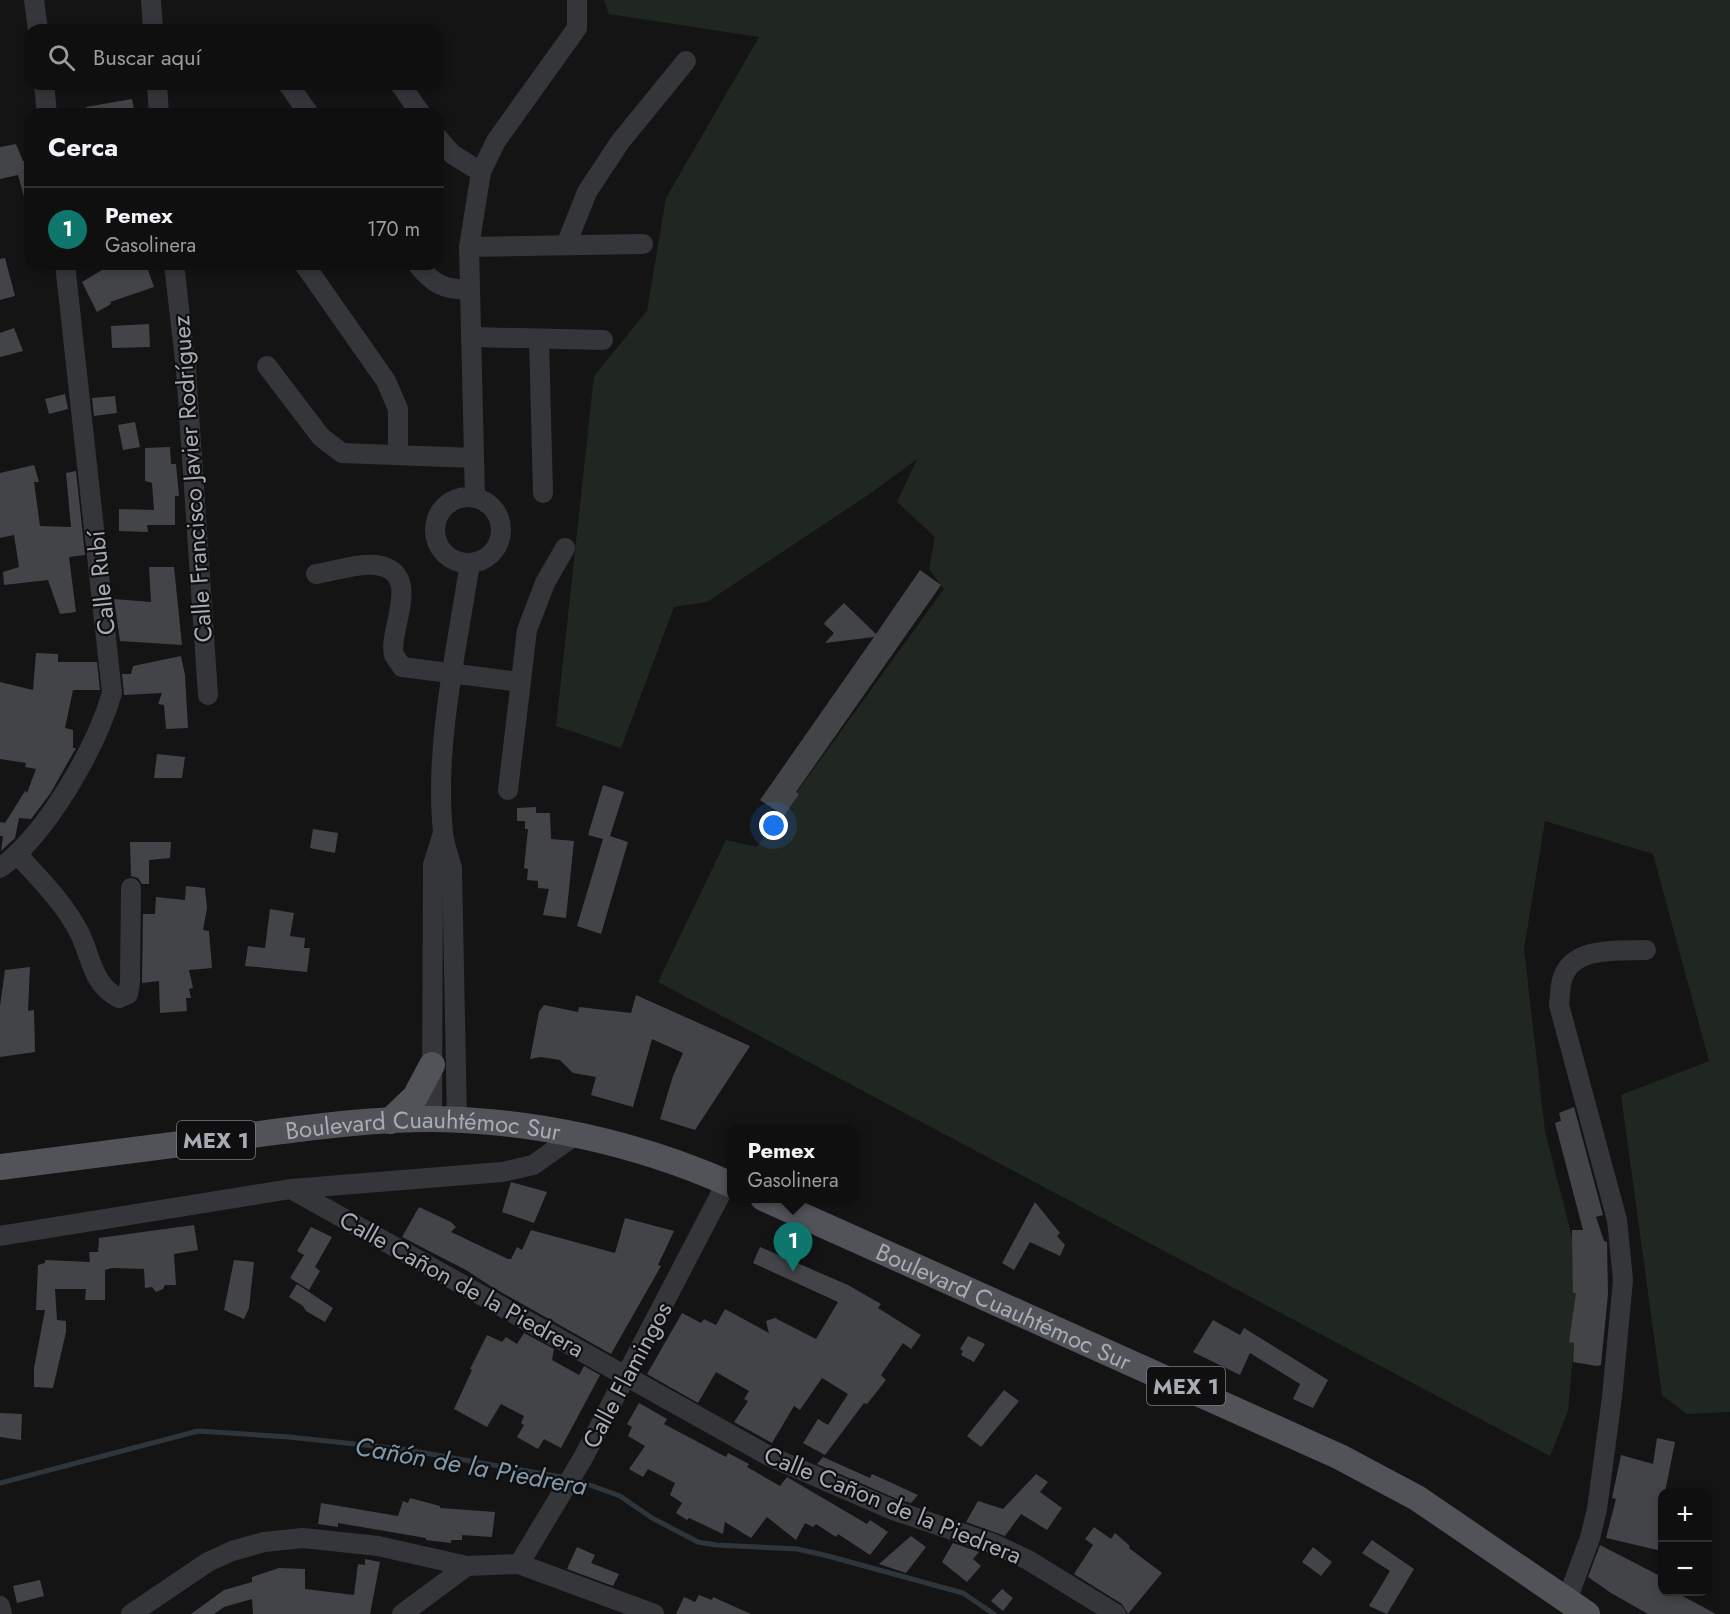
<!DOCTYPE html>
<html lang="es">
<meta charset="utf-8">
<style>
:root{--surface:#0f0f10;--page:#1d1d1e;--text:#f1f3f6;--muted:#9b9c9f;--line:#2f2f30;--accent:#0f766e}
body{margin:0;font-family:Jost,sans-serif;background:var(--page);color:var(--text)}
.controls{position:absolute;right:18px;bottom:18px;display:grid;overflow:hidden;border-radius:12px;box-shadow:0 3px 9px #0003}
.controls button{width:54px;height:54px;display:grid;place-items:center;padding:0;border:0;border-bottom:2px solid var(--line);background:var(--surface);color:var(--text);font:30px sans-serif}
.you{position:absolute;left:774px;top:826px;width:21px;height:21px;margin:-15px;border:4px solid #fff;border-radius:50%;background:#1a73e8;box-shadow:0 0 0 9px #1a73e833}
.badge{display:grid;place-items:center;width:39px;height:39px;border-radius:50%;background:var(--accent);color:#fff;font-size:20px;font-weight:700}
.pin{position:absolute;translate:-50% -50px;filter:drop-shadow(0 2px 3px #0008)}
.pin::after{content:'';position:absolute;top:32px;width:21px;height:18px;background:inherit;clip-path:polygon(0 0,100% 0,50% 100%)}
.popup{position:absolute;left:727px;top:1125px;width:132px;height:78px;box-sizing:border-box;display:grid;place-content:center;border-radius:12px;background:var(--surface);filter:drop-shadow(0 2px 4px #0005);font-size:20px;white-space:nowrap;color:var(--muted)}
.popup b{font-size:22px;color:var(--text)}
.popup::after{content:'';position:absolute;left:50%;top:100%;margin-left:-12px;border:12px solid transparent;border-top-color:var(--surface)}
.list{margin:0;padding:0;list-style:none}
h2{display:flex;justify-content:space-between;align-items:center;height:78px;margin:0;padding:0 24px;font-size:26px}
h2 small{font-size:20px;font-weight:400;color:var(--muted)}
.list li{display:grid;grid-template-columns:39px 1fr auto;gap:18px;align-items:center;box-sizing:border-box;height:84px;padding:0 24px;border-top:2px solid var(--line)}
.list b{display:block;font-size:22px;white-space:nowrap}
.list p{margin:0;font-size:20px;white-space:nowrap;color:var(--muted)}
.list em{font-size:20px;font-style:normal;color:var(--muted)}
.icon{flex:none;width:33px;height:33px;fill:none;stroke:currentColor;stroke-width:2;stroke-linecap:round;stroke-linejoin:round}
.map{position:relative;flex:none;width:1730px;height:1614px;overflow:hidden}
.search{position:absolute;background:var(--surface);box-shadow:0 3px 9px #0003;left:24px;top:24px;width:420px;height:66px;display:flex;align-items:center;gap:15px;box-sizing:border-box;padding:0 21px;border-radius:18px;color:var(--muted);font-size:22px}
.panel{position:absolute;background:var(--surface);box-shadow:0 3px 9px #0003;left:24px;top:108px;width:420px;height:162px;border-radius:18px}
.map>svg:first-child{display:block}
.green{fill:#202721}
.lines{fill:none;stroke-linecap:round;stroke-linejoin:round}
.stream{stroke:#2e363c;stroke-width:5}
.building{fill:#434448}
.minor{stroke:#35363a;stroke-width:20}
.major{stroke:#515358;stroke-width:26}
.labels{text-anchor:middle;dominant-baseline:central;stroke-width:4.5;stroke-linejoin:round;paint-order:stroke}
.shield{fill:#0f0f10;stroke:#797c83;stroke-width:1.5}
.shield-label{font-size:22px;font-weight:bold;fill:#a6abb4}
.street-label{font-size:24px;fill:#a6abb4;stroke:#0f0f10}
.water-label{font-size:26px;font-style:italic;fill:#8099ac;stroke:#0f0f10}
</style>
<div class="map">
<svg width="1730" height="1614" viewBox="0 0 1730 1614">
<rect width="100%" height="100%" fill="#141415"/>
<path class="green" d="M 604,0 L 1730,0 L 1730,1412 L 1687,1414 L 1662,1395 L 1621,1095 L 1709,1061 L 1653,854 L 1545,821 L 1524,949 L 1545,1131 L 1577,1257 L 1576,1322 L 1568,1411 L 1550,1456 L 658,982 L 726,840 L 757,847 L 944,589 L 929,569 L 935,537 L 897,502 L 917,459 L 871,493 L 707,602 L 674,607 L 621,748 L 556,726 L 594,376 L 647,311 L 666,198 L 759,37 L 609,14 Z"/>
<g class="lines">
<g class="stream">
<path d="M 576,1480 L 620,1496 L 652,1518 L 698,1542 L 716,1545 L 797,1549 L 828,1556 L 963,1593 L 994,1614"/>
<path d="M 0,1483 L 198,1431 L 289,1437 L 402,1449 L 567,1478"/>
</g>
</g>
<g class="building">
<path d="M 132,99 L 135,114 L 87,114 L 86,107 Z"/>
<path d="M 16,144 L 23,161 L 30,160 L 30,203 L 26,204 L 18,175 L 0,179 L 0,147 Z"/>
<path d="M 5,258 L 15,296 L 0,300 L 0,259 Z"/>
<path d="M 112,264 L 146,264 L 154,287 L 110,302 L 111,304 L 97,312 L 82,282 Z"/>
<path d="M 149,324 L 150,347 L 112,348 L 111,326 Z"/>
<path d="M 14,328 L 23,351 L 0,357 L 0,333 Z"/>
<path d="M 65,394 L 68,409 L 49,414 L 45,399 Z"/>
<path d="M 115,396 L 117,413 L 94,416 L 92,398 Z"/>
<path d="M 135,422 L 140,447 L 123,450 L 118,425 Z"/>
<path d="M 170,447 L 171,464 L 176,464 L 179,496 L 175,496 L 175,525 L 147,525 L 148,532 L 119,531 L 119,509 L 154,510 L 152,483 L 145,481 L 145,448 Z"/>
<path d="M 34,465 L 39,482 L 34,482 L 40,526 L 71,527 L 66,473 L 76,471 L 85,555 L 69,557 L 76,612 L 60,614 L 48,580 L 4,585 L 3,572 L 19,567 L 14,535 L 0,538 L 0,473 Z"/>
<path d="M 149,567 L 174,567 L 182,645 L 120,641 L 114,599 L 151,602 Z"/>
<path d="M 920,570 L 941,585 L 796,792 L 799,794 L 784,816 L 760,800 L 874,637 L 825,643 L 834,633 L 824,624 L 825,622 L 844,603 L 876,634 Z"/>
<path d="M 36,653 L 58,654 L 58,662 L 97,662 L 100,690 L 73,690 L 65,728 L 73,730 L 73,748 L 76,748 L 50,794 L 31,819 L 19,818 L 15,838 L 1,851 L 3,836 L 0,836 L 0,822 L 5,823 L 25,791 L 27,793 L 36,769 L 25,767 L 26,763 L 0,759 L 0,682 L 33,690 Z"/>
<path d="M 181,656 L 185,675 L 188,728 L 166,729 L 164,705 L 158,704 L 162,693 L 124,695 L 122,674 L 131,674 L 133,666 Z"/>
<path d="M 157,754 L 185,757 L 182,778 L 154,778 Z"/>
<path d="M 603,785 L 624,792 L 610,836 L 628,842 L 601,934 L 577,926 L 603,839 L 588,835 Z"/>
<path d="M 536,807 L 536,813 L 550,813 L 551,839 L 574,841 L 566,918 L 543,915 L 549,889 L 538,888 L 538,881 L 527,880 L 528,869 L 524,868 L 528,829 L 525,829 L 525,821 L 517,821 L 517,808 Z"/>
<path d="M 313,829 L 338,833 L 335,853 L 310,848 Z"/>
<path d="M 130,842 L 171,842 L 170,858 L 149,860 L 149,884 L 142,884 L 138,878 L 131,876 Z"/>
<path d="M 186,886 L 205,888 L 207,908 L 203,930 L 209,931 L 212,968 L 189,970 L 193,988 L 189,989 L 191,998 L 186,998 L 187,1011 L 160,1013 L 159,981 L 142,983 L 143,914 L 155,914 L 156,897 L 185,900 Z"/>
<path d="M 270,909 L 294,913 L 290,936 L 305,938 L 304,948 L 310,948 L 307,972 L 245,966 L 248,946 L 265,948 Z"/>
<path d="M 30,967 L 28,1011 L 34,1010 L 35,1052 L 0,1057 L 0,1006 L 5,970 Z"/>
<path d="M 636,995 L 750,1046 L 695,1130 L 660,1119 L 673,1076 L 683,1053 L 652,1039 L 633,1107 L 591,1095 L 596,1077 L 573,1073 L 560,1060 L 541,1057 L 530,1059 L 539,1012 L 544,1005 L 578,1012 L 579,1007 L 631,1013 Z"/>
<path d="M 1574,1107 L 1603,1215 L 1596,1217 L 1604,1241 L 1607,1242 L 1608,1294 L 1601,1365 L 1597,1366 L 1573,1362 L 1574,1343 L 1569,1342 L 1576,1293 L 1573,1293 L 1572,1230 L 1583,1230 L 1555,1123 L 1561,1121 L 1559,1113 Z"/>
<path d="M 511,1182 L 547,1192 L 534,1223 L 502,1212 Z"/>
<path d="M 1035,1202 L 1060,1233 L 1057,1236 L 1065,1245 L 1060,1256 L 1030,1242 L 1014,1270 L 1002,1263 Z"/>
<path d="M 419,1207 L 451,1222 L 456,1227 L 451,1232 L 508,1259 L 511,1259 L 517,1247 L 522,1250 L 531,1230 L 615,1253 L 625,1218 L 674,1231 L 658,1265 L 661,1266 L 611,1354 L 492,1287 L 466,1270 L 402,1237 Z"/>
<path d="M 194,1225 L 198,1250 L 174,1254 L 176,1285 L 165,1285 L 163,1289 L 156,1292 L 152,1287 L 145,1288 L 144,1269 L 112,1268 L 105,1270 L 105,1300 L 85,1300 L 86,1289 L 55,1289 L 57,1320 L 66,1321 L 66,1332 L 53,1388 L 34,1387 L 34,1368 L 45,1310 L 36,1310 L 38,1265 L 45,1263 L 45,1260 L 90,1262 L 89,1252 L 98,1252 L 99,1238 Z"/>
<path d="M 311,1227 L 332,1237 L 315,1267 L 320,1271 L 309,1290 L 290,1278 L 304,1255 L 297,1251 Z"/>
<path d="M 760,1247 L 848,1285 L 881,1304 L 878,1308 L 921,1335 L 911,1349 L 903,1343 L 881,1375 L 886,1380 L 867,1404 L 864,1403 L 825,1455 L 803,1443 L 818,1419 L 828,1425 L 848,1394 L 822,1378 L 800,1410 L 794,1406 L 772,1443 L 734,1422 L 748,1401 L 744,1399 L 749,1391 L 716,1372 L 698,1403 L 647,1374 L 682,1313 L 701,1323 L 704,1319 L 716,1325 L 725,1309 L 769,1333 L 766,1321 L 775,1318 L 816,1339 L 838,1302 L 753,1263 Z"/>
<path d="M 234,1260 L 254,1262 L 249,1308 L 244,1319 L 224,1310 Z"/>
<path d="M 297,1284 L 333,1308 L 325,1322 L 306,1311 L 303,1306 L 289,1297 Z"/>
<path d="M 1213,1320 L 1240,1335 L 1244,1328 L 1328,1380 L 1313,1408 L 1293,1399 L 1300,1384 L 1250,1353 L 1240,1375 L 1193,1352 Z"/>
<path d="M 524,1333 L 554,1349 L 552,1360 L 579,1375 L 584,1366 L 600,1375 L 561,1448 L 544,1439 L 538,1449 L 517,1437 L 524,1425 L 521,1423 L 524,1416 L 501,1404 L 487,1427 L 454,1409 L 472,1370 L 470,1369 L 487,1335 L 502,1342 L 506,1337 L 517,1344 Z"/>
<path d="M 968,1336 L 985,1344 L 974,1362 L 961,1355 L 963,1351 L 960,1349 Z"/>
<path d="M 1004,1390 L 1019,1401 L 981,1447 L 967,1436 Z"/>
<path d="M 639,1403 L 667,1419 L 664,1424 L 726,1457 L 728,1453 L 749,1464 L 747,1467 L 780,1486 L 787,1477 L 867,1524 L 870,1520 L 888,1532 L 870,1555 L 838,1534 L 836,1537 L 816,1524 L 813,1527 L 805,1523 L 796,1540 L 767,1517 L 751,1538 L 725,1522 L 723,1534 L 689,1518 L 687,1520 L 676,1513 L 682,1503 L 670,1495 L 675,1483 L 648,1469 L 643,1477 L 629,1469 L 645,1446 L 628,1436 L 632,1427 L 627,1424 Z"/>
<path d="M 0,1413 L 22,1414 L 21,1440 L 0,1437 Z"/>
<path d="M 1657,1438 L 1675,1442 L 1665,1492 L 1662,1492 L 1662,1551 L 1606,1538 L 1616,1499 L 1612,1498 L 1621,1455 L 1653,1464 Z"/>
<path d="M 823,1457 L 870,1478 L 872,1474 L 918,1495 L 911,1503 L 897,1499 L 817,1464 Z"/>
<path d="M 1036,1474 L 1048,1482 L 1040,1492 L 1062,1508 L 1047,1530 L 1021,1514 L 1005,1536 L 966,1522 L 978,1501 L 1003,1509 Z"/>
<path d="M 410,1498 L 440,1506 L 440,1508 L 495,1512 L 492,1537 L 462,1535 L 462,1540 L 451,1540 L 451,1543 L 426,1540 L 426,1538 L 338,1523 L 338,1527 L 318,1524 L 321,1503 L 398,1516 L 403,1501 L 408,1503 Z"/>
<path d="M 1094,1527 L 1111,1539 L 1115,1533 L 1130,1546 L 1129,1548 L 1162,1573 L 1128,1614 L 1122,1604 L 1074,1574 L 1093,1545 L 1085,1539 Z"/>
<path d="M 911,1536 L 926,1547 L 906,1573 L 879,1564 Z"/>
<path d="M 1372,1540 L 1414,1569 L 1387,1614 L 1369,1606 L 1390,1571 L 1362,1553 Z"/>
<path d="M 953,1543 L 979,1552 L 973,1559 L 981,1566 L 967,1582 L 942,1562 Z"/>
<path d="M 1600,1545 L 1662,1577 L 1662,1592 L 1675,1592 L 1716,1614 L 1648,1614 L 1611,1593 L 1588,1577 Z"/>
<path d="M 577,1547 L 595,1555 L 591,1563 L 619,1574 L 613,1586 L 567,1569 Z"/>
<path d="M 1313,1547 L 1332,1562 L 1321,1576 L 1302,1562 Z"/>
<path d="M 365,1559 L 380,1562 L 370,1614 L 253,1614 L 252,1599 L 224,1607 L 214,1614 L 191,1614 L 224,1590 L 252,1582 L 252,1577 L 279,1568 L 305,1569 L 305,1589 L 354,1595 L 358,1564 L 365,1565 Z"/>
<path d="M 40,1580 L 44,1596 L 17,1603 L 13,1586 Z"/>
<path d="M 1002,1589 L 1013,1598 L 1003,1611 L 991,1601 Z"/>
<path d="M 699,1595 L 712,1600 L 713,1597 L 751,1614 L 676,1614 L 684,1597 L 695,1602 Z"/>
</g>
<g class="lines">
<g class="minor">
<path d="M 34,0 L 38,30"/>
<path d="M 151,0 L 153,30"/>
<path d="M 44,84 L 47,114"/>
<path d="M 157,84 L 159,114"/>
<path d="M 288,84 L 309,114"/>
<path d="M 400,84 L 421,114"/>
<path d="M 438,138 L 452,154 L 481,172"/>
<path d="M 566,245 L 587,192 L 620,142 L 686,61"/>
<path d="M 469,247 L 643,244"/>
<path d="M 174,264 L 186,369 L 208,695"/>
<path d="M 304,264 L 386,381 L 398,409 L 398,454"/>
<path d="M 417,264 C 434,285 443,289 469,290"/>
<path d="M 471,337 L 603,340"/>
<path d="M 539,339 L 543,493"/>
<path d="M 267,366 L 321,437 L 342,453 L 474,458"/>
<circle cx="468" cy="530" r="33"/>
<path d="M 475,498 L 469,247 L 481,172 L 496,141 L 577,28 L 577,0"/>
<path d="M 316,574 C 335,571 357,563 376,565 C 425,572 387,631 394,655 C 396,659 400,663 402,667 L 520,682"/>
<path d="M 508,790 L 527,630 L 545,583 L 565,548"/>
<path d="M 18,855 C 40,879 64,903 79,932 C 92,957 91,984 119,998 L 128,994 L 130,982 L 131,888"/>
<path d="M 0,868 C 47,834 96,748 112,693 L 65,264"/>
<path d="M 432,1119 L 433,865 L 443,833"/>
<path d="M 457,1120 L 452,868 C 449,857 444,844 443,832 C 434,747 457,647 470,563"/>
<path d="M 291,1189 L 769,1456 L 893,1510 L 994,1544 L 1028,1560 L 1116,1614"/>
<path d="M 0,1236 L 291,1189 L 502,1172 L 533,1165 L 577,1134"/>
<path d="M 519,1564 L 583,1458 L 727,1182"/>
<path d="M 1567,1600 L 1590,1538 L 1597,1509 L 1612,1397 L 1623,1280 L 1617,1220 L 1559,1005 C 1560,996 1560,985 1563,977 C 1574,946 1619,951 1646,950"/>
<path d="M 0,1606 L 2,1614"/>
<path d="M 131,1614 L 208,1562 L 232,1551 L 264,1542 L 303,1538 L 378,1546 L 467,1566 L 519,1564 L 654,1614"/>
<path d="M 402,1614 L 467,1566"/>
</g>
<g class="major">
<path d="M 390,1121 L 415,1097 L 432,1065"/>
<path id="s1" d="M 0,1167 C 81,1156 162,1146 243,1136 C 306,1128 369,1119 432,1119 C 534,1120 638,1143 732,1185"/>
<path id="s2" d="M 763,1198 L 1340,1457 L 1417,1498 L 1587,1614"/>
</g>
</g>
<g class="labels">
<g class="shield">
<rect x="177" y="1121" width="78" height="38" rx="4.5"/>
<rect x="1147" y="1367" width="78" height="38" rx="4.5"/>
</g>
<g class="shield-label">
<text x="216" y="1140">MEX 1</text>
<text x="1186" y="1386">MEX 1</text>
</g>
<g class="street-label">
<text transform="translate(192 479) rotate(-94)">Calle Francisco Javier Rodríguez</text>
<text transform="translate(101 583) rotate(-96)">Calle Rubí</text>
<text stroke="none"><textPath href="#s1" startOffset="426">Boulevard Cuauhtémoc Sur</textPath></text>
<text transform="translate(462 1284) rotate(29)">Calle Cañon de la Piedrera</text>
<text stroke="none"><textPath href="#s2" startOffset="264">Boulevard Cuauhtémoc Sur</textPath></text>
<text transform="translate(627 1375) rotate(-62)">Calle Flamingos</text>
<text transform="translate(893 1505) rotate(22)">Calle Cañon de la Piedrera</text>
</g>
<g class="water-label">
<text transform="translate(471 1466) rotate(10)">Cañón de la Piedrera</text>
</g>
</g>
</svg>
<div class="controls">
<button>+</button>
<button>−</button>
</div>
<div class="you"></div>
<div class="pin badge" style="left:793px;top:1272px">1</div>
<div class="popup"><b>Pemex</b>Gasolinera</div>
<div class="search"><svg class="icon" aria-label="search" viewBox="0 0 24 24"><circle cx="10" cy="10" r="6"/><path d="M15 15l6 6"/></svg>Buscar aquí</div>
<section class="panel">
<h2>Cerca<small></small></h2>
<ul class="list">
<li><span class="badge">1</span><div><b>Pemex</b><p>Gasolinera</p></div><em>170 m</em></li>
</ul>
</section>
</div>
